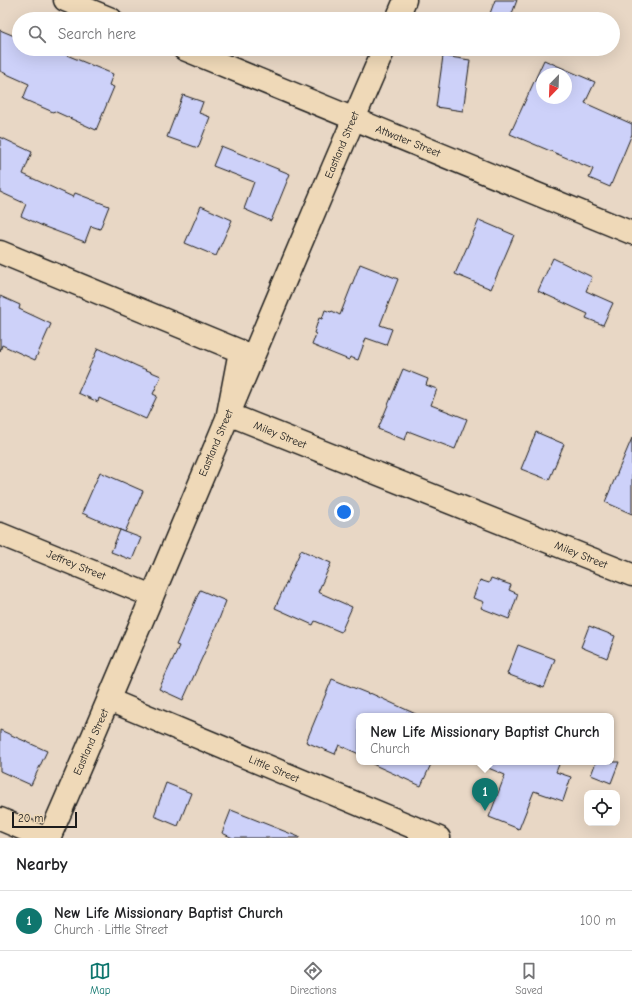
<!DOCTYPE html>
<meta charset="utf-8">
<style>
:root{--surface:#fff;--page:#f2f2f2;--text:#202124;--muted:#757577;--line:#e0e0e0;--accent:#0f766e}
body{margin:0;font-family:"Comic Neue",sans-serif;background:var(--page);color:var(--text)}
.controls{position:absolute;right:12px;bottom:12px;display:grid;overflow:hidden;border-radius:8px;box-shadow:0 4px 16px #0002}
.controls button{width:36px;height:36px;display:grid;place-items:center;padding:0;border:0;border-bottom:1px solid var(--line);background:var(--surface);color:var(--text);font:20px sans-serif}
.compass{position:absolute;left:536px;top:68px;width:36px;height:36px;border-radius:50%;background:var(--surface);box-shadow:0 4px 16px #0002;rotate:203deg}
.scale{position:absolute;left:12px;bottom:10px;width:65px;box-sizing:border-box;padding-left:4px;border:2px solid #1c1c1c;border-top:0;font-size:11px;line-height:14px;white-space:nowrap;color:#1c1c1c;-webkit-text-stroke:3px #efd9b8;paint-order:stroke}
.you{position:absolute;left:344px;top:512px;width:14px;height:14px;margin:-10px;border:3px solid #fff;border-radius:50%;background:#1a73e8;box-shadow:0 0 0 6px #1a73e833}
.badge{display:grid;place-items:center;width:26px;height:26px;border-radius:50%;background:var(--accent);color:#fff;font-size:13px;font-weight:700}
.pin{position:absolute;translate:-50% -33px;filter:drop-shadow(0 1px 2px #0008)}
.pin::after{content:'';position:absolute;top:21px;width:14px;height:12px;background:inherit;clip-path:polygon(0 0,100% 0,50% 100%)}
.popup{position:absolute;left:356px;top:713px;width:258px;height:52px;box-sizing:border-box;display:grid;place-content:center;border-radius:8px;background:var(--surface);filter:drop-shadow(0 1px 3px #0005);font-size:13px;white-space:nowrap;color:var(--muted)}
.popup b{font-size:15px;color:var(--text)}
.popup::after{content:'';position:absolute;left:50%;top:100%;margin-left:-8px;border:8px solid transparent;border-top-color:var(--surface)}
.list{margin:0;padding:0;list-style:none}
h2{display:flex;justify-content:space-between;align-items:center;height:52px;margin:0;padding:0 16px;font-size:17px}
h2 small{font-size:13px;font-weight:400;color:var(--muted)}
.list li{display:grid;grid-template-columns:26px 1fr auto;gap:12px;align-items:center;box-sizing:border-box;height:60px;padding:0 16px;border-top:1px solid var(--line)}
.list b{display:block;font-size:15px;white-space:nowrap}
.list p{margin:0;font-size:13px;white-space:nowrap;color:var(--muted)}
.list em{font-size:13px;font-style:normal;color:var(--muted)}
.icon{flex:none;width:22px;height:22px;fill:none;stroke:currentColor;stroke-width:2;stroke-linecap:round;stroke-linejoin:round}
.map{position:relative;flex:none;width:632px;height:838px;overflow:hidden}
.search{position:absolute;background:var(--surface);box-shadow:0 4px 16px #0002;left:12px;right:12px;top:12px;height:44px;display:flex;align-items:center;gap:10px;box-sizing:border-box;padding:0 14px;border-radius:22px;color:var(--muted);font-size:15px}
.sheet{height:112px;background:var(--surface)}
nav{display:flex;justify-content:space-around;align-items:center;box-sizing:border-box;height:56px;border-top:1px solid var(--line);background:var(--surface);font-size:11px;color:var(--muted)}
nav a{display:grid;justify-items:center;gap:2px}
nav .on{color:var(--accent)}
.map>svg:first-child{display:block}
.building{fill:#cdd1f9;stroke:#1c1c1c;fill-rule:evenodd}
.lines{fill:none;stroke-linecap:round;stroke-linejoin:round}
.minor-casing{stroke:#1c1c1c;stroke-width:25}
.minor{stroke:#efd9b8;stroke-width:22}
.labels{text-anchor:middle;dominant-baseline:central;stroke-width:4;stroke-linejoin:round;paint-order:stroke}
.street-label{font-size:11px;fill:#1c1c1c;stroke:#efd9b8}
</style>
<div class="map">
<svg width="632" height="838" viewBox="0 0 632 838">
<rect width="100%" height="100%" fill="#e8d7c5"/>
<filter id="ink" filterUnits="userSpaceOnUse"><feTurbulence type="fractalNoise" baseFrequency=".025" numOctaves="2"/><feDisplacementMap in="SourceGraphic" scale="8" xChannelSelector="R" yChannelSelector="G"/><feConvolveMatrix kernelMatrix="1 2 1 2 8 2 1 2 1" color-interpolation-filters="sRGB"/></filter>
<g filter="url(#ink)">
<g class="building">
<path d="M 495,0 L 517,0 L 510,19 L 488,19 Z"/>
<path d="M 0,30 L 19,38 L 19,49 L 52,49 L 113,74 L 109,85 L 114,87 L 96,130 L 54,111 L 53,112 L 23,99 L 29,84 L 0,71 Z"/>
<path d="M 443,56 L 470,60 L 463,111 L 436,107 Z"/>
<path d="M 544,60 L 595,82 L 585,103 L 632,124 L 632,134 L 610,187 L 589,178 L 593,169 L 510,134 ZM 542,74 L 566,74 L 566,98 L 542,98 Z"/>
<path d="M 183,95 L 203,102 L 199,113 L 210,117 L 198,148 L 167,137 Z"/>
<path d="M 0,137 L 32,152 L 23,174 L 73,197 L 75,193 L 109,206 L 100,229 L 91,226 L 85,242 L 45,227 L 21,216 L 26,204 L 0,192 Z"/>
<path d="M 221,146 L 290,174 L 271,221 L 244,209 L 254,182 L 213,166 Z"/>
<path d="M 201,206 L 232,220 L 216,256 L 185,243 Z"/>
<path d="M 479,220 L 514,235 L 491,289 L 455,274 Z"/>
<path d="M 553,258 L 592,277 L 586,291 L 613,303 L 603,325 L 586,318 L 588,314 L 538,291 Z"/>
<path d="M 360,264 L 398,279 L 380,325 L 392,329 L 386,345 L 366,338 L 358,360 L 350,357 L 349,360 L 312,345 L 316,334 L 314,333 L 319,318 L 322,319 L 325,310 L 331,312 L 332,311 L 340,315 Z"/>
<path d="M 0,296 L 20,305 L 19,309 L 51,324 L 35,360 L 2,345 L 0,351 Z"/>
<path d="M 98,348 L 137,366 L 161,376 L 153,394 L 157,396 L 146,419 L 99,398 L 98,402 L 78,393 Z"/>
<path d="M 403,369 L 428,379 L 426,385 L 437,389 L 431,405 L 467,419 L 455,449 L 408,431 L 405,440 L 378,429 Z"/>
<path d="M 536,432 L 564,444 L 549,480 L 521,469 Z"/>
<path d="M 632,438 L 632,514 L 605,502 Z"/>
<path d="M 100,472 L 143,491 L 125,532 L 82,513 Z"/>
<path d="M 120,530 L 141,538 L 132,560 L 111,552 Z"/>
<path d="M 301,550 L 331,563 L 318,592 L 352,607 L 341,632 L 315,621 L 313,625 L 275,608 Z"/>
<path d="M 491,578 L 511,585 L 509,590 L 518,594 L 509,619 L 481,608 L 484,602 L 473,598 L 480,580 L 489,583 Z"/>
<path d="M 200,590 L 226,601 L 216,627 L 183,700 L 159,689 L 179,646 L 176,645 Z"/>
<path d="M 589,626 L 615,636 L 607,658 L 581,647 Z"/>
<path d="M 518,645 L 555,659 L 544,688 L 507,674 Z"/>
<path d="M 332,679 L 369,694 L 370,693 L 420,716 L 359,716 L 359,754 L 339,745 L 335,754 L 306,742 Z"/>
<path d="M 0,730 L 47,751 L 31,785 L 0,771 Z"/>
<path d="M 368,762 L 432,762 L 421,786 Z"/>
<path d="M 474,762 L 560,762 L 556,772 L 571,777 L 563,801 L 534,791 L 519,829 L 489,817 L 505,775 Z"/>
<path d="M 596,762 L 619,762 L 611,783 L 591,775 Z"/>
<path d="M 166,783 L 191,793 L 178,826 L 154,816 Z"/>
<path d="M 231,810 L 299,837 L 299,838 L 233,838 L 222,833 Z"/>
</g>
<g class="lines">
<defs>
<g id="minor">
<path d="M 65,0 L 111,19"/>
<path d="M 397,19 L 405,0"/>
<path d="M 184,49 L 632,233"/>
<path d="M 0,252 L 240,351 L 228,414 L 632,575"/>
<path d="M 0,534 L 152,596"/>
<path d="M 109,700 L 439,838"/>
<path d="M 0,819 L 45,838"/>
<path d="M 49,838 C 163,576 270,311 384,49"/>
</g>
</defs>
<use href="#minor" class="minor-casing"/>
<use href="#minor" class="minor"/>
</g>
</g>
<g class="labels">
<g class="street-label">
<text transform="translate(408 141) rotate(22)">Attwater Street</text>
<text transform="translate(342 145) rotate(-67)">Eastland Street</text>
<text transform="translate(280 435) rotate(22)">Miley Street</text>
<text transform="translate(216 443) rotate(-67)">Eastland Street</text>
<text transform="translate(581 555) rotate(22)">Miley Street</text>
<text transform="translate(76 565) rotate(22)">Jeffrey Street</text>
<text transform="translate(91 742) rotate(-66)">Eastland Street</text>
<text transform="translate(274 769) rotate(23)">Little Street</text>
</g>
</g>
</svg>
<div class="controls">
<button><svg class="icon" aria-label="locate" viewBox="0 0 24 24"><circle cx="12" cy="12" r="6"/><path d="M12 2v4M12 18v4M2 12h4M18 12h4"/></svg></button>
</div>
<svg class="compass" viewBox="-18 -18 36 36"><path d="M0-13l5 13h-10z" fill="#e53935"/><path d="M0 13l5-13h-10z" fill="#757577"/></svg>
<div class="scale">20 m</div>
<div class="you"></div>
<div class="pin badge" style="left:485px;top:811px">1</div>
<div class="popup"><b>New Life Missionary Baptist Church</b>Church</div>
<div class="search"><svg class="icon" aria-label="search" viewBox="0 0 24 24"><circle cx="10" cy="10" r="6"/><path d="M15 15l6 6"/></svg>Search here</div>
</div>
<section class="sheet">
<h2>Nearby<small></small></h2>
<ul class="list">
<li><span class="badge">1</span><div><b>New Life Missionary Baptist Church</b><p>Church · Little Street</p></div><em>100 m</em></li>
</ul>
</section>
<nav>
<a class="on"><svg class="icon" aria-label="map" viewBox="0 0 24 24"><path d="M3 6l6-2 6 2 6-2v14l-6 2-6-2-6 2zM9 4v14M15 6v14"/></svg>Map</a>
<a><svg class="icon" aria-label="directions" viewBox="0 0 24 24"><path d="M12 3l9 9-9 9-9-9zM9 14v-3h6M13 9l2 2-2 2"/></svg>Directions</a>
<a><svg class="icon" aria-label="saved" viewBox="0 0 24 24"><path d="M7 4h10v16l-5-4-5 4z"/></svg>Saved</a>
</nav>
